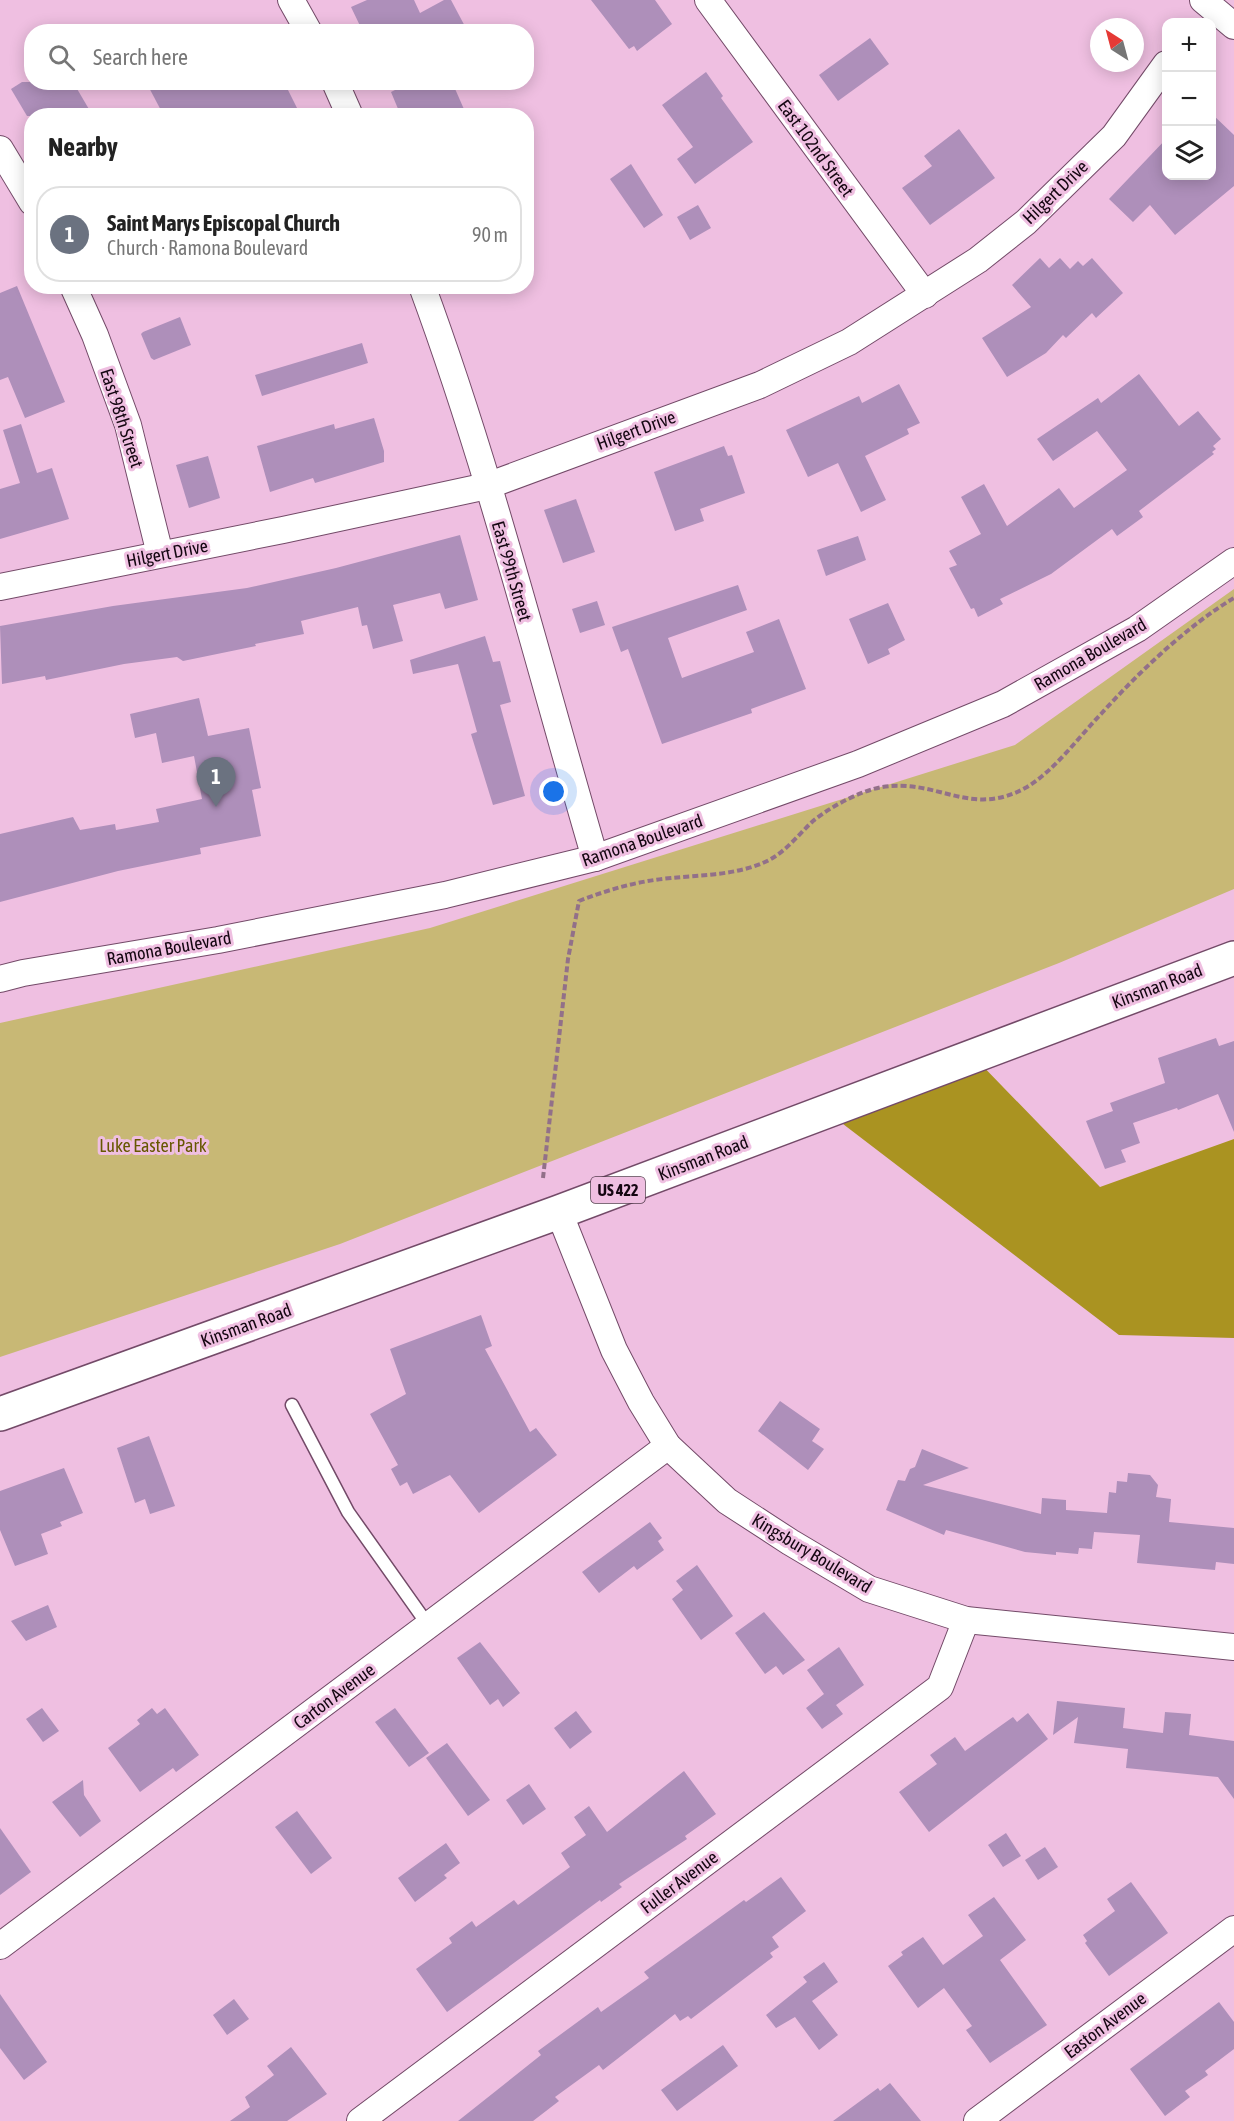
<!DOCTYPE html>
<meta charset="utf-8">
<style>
:root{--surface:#fff;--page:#f6f6f6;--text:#222;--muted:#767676;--line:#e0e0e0;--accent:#7c3aed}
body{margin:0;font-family:"Asap Condensed",sans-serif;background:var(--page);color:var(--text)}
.controls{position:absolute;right:18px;top:18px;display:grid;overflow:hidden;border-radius:12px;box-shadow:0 3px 15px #0003}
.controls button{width:54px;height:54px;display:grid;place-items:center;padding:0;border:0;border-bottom:2px solid var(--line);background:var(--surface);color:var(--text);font:30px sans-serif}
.compass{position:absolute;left:1090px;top:18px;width:54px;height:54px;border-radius:50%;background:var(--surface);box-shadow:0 3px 15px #0003;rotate:324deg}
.you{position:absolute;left:554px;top:792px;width:21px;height:21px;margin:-15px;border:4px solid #fff;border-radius:50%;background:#1a73e8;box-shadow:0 0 0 9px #1a73e833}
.badge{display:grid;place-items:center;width:39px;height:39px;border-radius:50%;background:var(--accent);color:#fff;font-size:20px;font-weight:700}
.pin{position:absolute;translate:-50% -50px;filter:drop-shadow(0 2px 3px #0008)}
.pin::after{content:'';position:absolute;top:32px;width:21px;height:18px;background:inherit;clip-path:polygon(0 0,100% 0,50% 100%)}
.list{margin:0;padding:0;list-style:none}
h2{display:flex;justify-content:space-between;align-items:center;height:78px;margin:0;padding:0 24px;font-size:26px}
h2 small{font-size:20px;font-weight:400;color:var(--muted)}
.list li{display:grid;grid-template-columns:39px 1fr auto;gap:18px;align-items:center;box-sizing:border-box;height:96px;margin:0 12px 12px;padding:0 12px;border:2px solid var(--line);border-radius:24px}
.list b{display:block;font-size:22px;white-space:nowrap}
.list p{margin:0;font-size:20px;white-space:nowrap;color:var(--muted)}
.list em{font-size:20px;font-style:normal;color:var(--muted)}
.icon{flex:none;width:33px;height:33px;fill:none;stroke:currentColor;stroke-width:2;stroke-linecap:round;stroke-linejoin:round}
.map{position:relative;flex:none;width:1234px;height:2121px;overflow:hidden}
.search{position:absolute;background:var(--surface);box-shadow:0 3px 15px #0003;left:24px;top:24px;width:510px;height:66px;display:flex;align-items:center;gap:15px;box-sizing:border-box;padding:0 21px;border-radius:24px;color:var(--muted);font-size:22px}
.panel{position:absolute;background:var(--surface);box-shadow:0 3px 15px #0003;left:24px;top:108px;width:510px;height:186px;border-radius:24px}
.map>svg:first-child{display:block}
.green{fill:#c8b875}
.forest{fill:#aa9321}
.building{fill:#ae8fba}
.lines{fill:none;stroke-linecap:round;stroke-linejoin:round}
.lane-casing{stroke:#734a68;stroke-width:15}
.street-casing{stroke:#734a68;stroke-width:28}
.primary-casing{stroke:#734a68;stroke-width:36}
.path{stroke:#927089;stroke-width:4;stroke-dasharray:6 3;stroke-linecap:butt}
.lane{stroke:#fff;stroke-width:12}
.street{stroke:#fff;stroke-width:26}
.primary{stroke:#fff;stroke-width:33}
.labels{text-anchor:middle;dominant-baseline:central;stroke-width:6;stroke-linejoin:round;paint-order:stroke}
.shield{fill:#efbfe1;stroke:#563e4f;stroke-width:1.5}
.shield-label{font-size:16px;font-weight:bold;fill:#140611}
.street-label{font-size:18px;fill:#140611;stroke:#efbfe1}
.park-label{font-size:18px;fill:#665700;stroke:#efbfe1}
</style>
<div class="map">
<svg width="1234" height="2121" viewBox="0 0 1234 2121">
<rect width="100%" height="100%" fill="#efbfe1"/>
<path class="green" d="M 1234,589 L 1234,889 L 1059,963 L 340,1244 L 0,1357 L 0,1023 L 430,928 L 1015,745 Z"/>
<path class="forest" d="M 973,1056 L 1100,1187 L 1234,1139 L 1234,1338 L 1119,1335 L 826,1111 Z"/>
<g class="building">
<path d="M 367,0 L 414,0 L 420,13 L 444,0 L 451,0 L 468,32 L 363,32 L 351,7 Z"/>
<path d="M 591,0 L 655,0 L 672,24 L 637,51 L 634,46 L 629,49 Z"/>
<path d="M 870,38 L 889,64 L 838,101 L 819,75 Z"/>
<path d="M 706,72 L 723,96 L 721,98 L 753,142 L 695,184 L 677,159 L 693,147 L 662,105 Z"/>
<path d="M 22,82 L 73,82 L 93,116 L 27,116 L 11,89 Z"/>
<path d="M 146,82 L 284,82 L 301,116 L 164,116 Z"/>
<path d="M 411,82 L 452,82 L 467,116 L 401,116 L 391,92 Z"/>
<path d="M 1212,114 L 1234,135 L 1234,186 L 1175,235 L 1150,205 L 1133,222 L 1109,199 L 1167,138 L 1167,176 L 1212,176 Z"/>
<path d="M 959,129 L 995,178 L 930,225 L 902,188 L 932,166 L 924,156 Z"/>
<path d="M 631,164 L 663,215 L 644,228 L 610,179 Z"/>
<path d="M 698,205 L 711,228 L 690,240 L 677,217 Z"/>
<path d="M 1040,258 L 1049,268 L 1060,258 L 1070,269 L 1078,261 L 1083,266 L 1092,258 L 1123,293 L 1096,318 L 1092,313 L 1066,338 L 1063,335 L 1046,353 L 1007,377 L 982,338 L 1031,307 L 1012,285 Z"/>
<path d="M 17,286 L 65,402 L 25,418 L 8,377 L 0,380 L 0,293 Z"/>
<path d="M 180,317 L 191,345 L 154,360 L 151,358 L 141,334 L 143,332 Z"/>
<path d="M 362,343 L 368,363 L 262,396 L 255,375 Z"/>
<path d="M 1139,374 L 1179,426 L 1198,411 L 1221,439 L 1213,446 L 1216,449 L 1212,452 L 1214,454 L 1139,511 L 1143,517 L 1117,536 L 1112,529 L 1051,574 L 1000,599 L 1003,604 L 978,617 L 974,608 L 971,609 L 949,568 L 957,565 L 949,551 L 981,534 L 961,497 L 984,484 L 1007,526 L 1059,488 L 1074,508 L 1127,470 L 1097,431 L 1053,461 L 1037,439 L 1098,398 L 1101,403 Z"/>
<path d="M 899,384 L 920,423 L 907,429 L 909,434 L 865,456 L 886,500 L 861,512 L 838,463 L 808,477 L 786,430 L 859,396 L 862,403 Z"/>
<path d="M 374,418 L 384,451 L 384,462 L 315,483 L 313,478 L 270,492 L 257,446 L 334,424 L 335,429 Z"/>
<path d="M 21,424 L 37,473 L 52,468 L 69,519 L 0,539 L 0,489 L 20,483 L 3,430 Z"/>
<path d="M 724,446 L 728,456 L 732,455 L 745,493 L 700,509 L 704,521 L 675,531 L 654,472 Z"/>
<path d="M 208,456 L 220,498 L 189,508 L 176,465 Z"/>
<path d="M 576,499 L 595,552 L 563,563 L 544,510 Z"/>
<path d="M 460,535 L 478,600 L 445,609 L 440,593 L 393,605 L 403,641 L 373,649 L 367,625 L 362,626 L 358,607 L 301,621 L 304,634 L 255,644 L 256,646 L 183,661 L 177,657 L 124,664 L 46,680 L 45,676 L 2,684 L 0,626 L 113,606 L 247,588 L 336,568 Z"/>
<path d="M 858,536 L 866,560 L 826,576 L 817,550 Z"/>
<path d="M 738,585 L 747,610 L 668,638 L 682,678 L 754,652 L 746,632 L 779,619 L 806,689 L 751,709 L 752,713 L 662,744 L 628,649 L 621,652 L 612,627 Z"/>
<path d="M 597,601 L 605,625 L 580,633 L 572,609 Z"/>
<path d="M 888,603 L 905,640 L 888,649 L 890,654 L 868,664 L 849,619 Z"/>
<path d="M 485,636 L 493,662 L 500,661 L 511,702 L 500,705 L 525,796 L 493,805 L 471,734 L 477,732 L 458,664 L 413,674 L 410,660 Z"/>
<path d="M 199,698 L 208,736 L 249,728 L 261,788 L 252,790 L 261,836 L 200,848 L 201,854 L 118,871 L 0,902 L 0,834 L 73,817 L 80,830 L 115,824 L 116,830 L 159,822 L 156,809 L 202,799 L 194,756 L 162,763 L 156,733 L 135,738 L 130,714 Z"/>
<path d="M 1216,1038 L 1219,1046 L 1234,1041 L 1234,1132 L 1218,1094 L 1178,1110 L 1177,1108 L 1133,1123 L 1140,1143 L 1121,1150 L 1126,1162 L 1105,1169 L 1086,1121 L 1113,1111 L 1110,1103 L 1165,1083 L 1158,1058 Z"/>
<path d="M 481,1315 L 492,1346 L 485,1349 L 530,1432 L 536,1428 L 557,1455 L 479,1513 L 450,1475 L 413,1494 L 407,1482 L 400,1486 L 391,1469 L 398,1465 L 370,1414 L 406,1394 L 390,1349 Z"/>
<path d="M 780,1401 L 820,1429 L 812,1441 L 824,1449 L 808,1470 L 758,1431 Z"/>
<path d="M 149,1436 L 175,1506 L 150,1514 L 145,1499 L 135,1503 L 117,1448 Z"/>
<path d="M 922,1449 L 969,1468 L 923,1485 L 1041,1514 L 1042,1498 L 1066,1500 L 1066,1510 L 1107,1513 L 1109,1492 L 1116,1493 L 1117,1481 L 1127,1482 L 1128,1473 L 1150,1475 L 1158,1485 L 1156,1497 L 1171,1499 L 1169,1522 L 1234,1528 L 1234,1564 L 1216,1562 L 1215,1570 L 1137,1563 L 1140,1535 L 1094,1532 L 1092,1549 L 1079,1548 L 1078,1554 L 1056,1552 L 1056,1555 L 1025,1552 L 946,1530 L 944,1535 L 886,1510 L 898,1480 L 905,1481 L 910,1469 L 915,1467 Z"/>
<path d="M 64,1468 L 83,1513 L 60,1522 L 62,1526 L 41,1534 L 48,1554 L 15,1566 L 0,1530 L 0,1491 Z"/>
<path d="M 650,1522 L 662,1538 L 658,1541 L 664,1550 L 637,1570 L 634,1566 L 599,1593 L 582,1572 Z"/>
<path d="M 697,1565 L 733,1616 L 701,1640 L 672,1599 L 683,1590 L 676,1581 Z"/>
<path d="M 48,1605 L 57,1627 L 26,1641 L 11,1621 Z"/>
<path d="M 764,1612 L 805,1660 L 783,1675 L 776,1666 L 765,1674 L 735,1633 Z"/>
<path d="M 480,1642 L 520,1693 L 503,1707 L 498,1699 L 490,1705 L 457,1658 Z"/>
<path d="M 839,1647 L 864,1685 L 836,1705 L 843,1714 L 822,1729 L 806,1708 L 824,1694 L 807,1670 Z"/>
<path d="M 1057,1701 L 1125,1708 L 1123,1728 L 1163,1733 L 1165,1712 L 1191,1714 L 1189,1735 L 1234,1741 L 1234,1799 L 1218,1777 L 1126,1768 L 1128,1749 L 1074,1743 L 1078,1717 L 1053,1735 Z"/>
<path d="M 42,1708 L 59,1731 L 43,1742 L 26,1719 Z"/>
<path d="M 152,1708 L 157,1714 L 165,1708 L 199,1755 L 176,1772 L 173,1768 L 140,1792 L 108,1748 L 140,1724 L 137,1720 Z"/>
<path d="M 395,1708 L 429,1753 L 409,1767 L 375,1722 Z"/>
<path d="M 576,1711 L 592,1732 L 570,1749 L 554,1728 Z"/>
<path d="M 1028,1713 L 1048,1739 L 929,1832 L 899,1792 L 937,1764 L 930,1755 L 955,1737 L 965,1751 L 1013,1717 L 1017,1722 Z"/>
<path d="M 447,1743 L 490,1800 L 468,1816 L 426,1758 Z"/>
<path d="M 684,1771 L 716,1814 L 685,1836 L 687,1839 L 619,1884 L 622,1887 L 601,1902 L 600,1900 L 447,2012 L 416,1969 L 452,1943 L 449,1938 L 472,1921 L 476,1927 L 514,1900 L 518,1905 L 570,1867 L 561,1853 L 586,1835 L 574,1817 L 589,1806 L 607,1832 Z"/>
<path d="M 83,1780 L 84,1795 L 101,1821 L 80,1837 L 52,1802 Z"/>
<path d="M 529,1784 L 546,1809 L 523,1825 L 506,1800 Z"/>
<path d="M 297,1811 L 332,1858 L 311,1874 L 275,1827 Z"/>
<path d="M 0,1828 L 31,1872 L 0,1895 Z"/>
<path d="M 1006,1833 L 1021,1856 L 1003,1867 L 988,1845 Z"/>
<path d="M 446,1843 L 460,1863 L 444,1875 L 447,1878 L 415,1902 L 398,1878 Z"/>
<path d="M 1045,1847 L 1058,1867 L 1038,1880 L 1025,1860 Z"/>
<path d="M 781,1877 L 806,1911 L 772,1937 L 779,1947 L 770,1953 L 773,1957 L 691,2019 L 688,2016 L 680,2021 L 675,2014 L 603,2070 L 599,2065 L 555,2097 L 559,2101 L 533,2121 L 458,2121 L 541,2055 L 538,2051 L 598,2007 L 601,2012 L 649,1978 L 644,1972 L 744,1900 L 746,1902 Z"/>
<path d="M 1131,1882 L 1168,1933 L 1109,1976 L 1085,1943 L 1087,1941 L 1083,1935 L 1115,1911 L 1107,1899 Z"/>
<path d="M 994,1897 L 1026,1940 L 1000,1960 L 1047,2025 L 990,2063 L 966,2030 L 972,2026 L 944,1988 L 918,2008 L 888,1966 L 903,1955 L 901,1952 L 923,1937 L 943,1965 L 983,1936 L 968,1915 Z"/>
<path d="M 824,1962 L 838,1982 L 812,2001 L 838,2035 L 819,2050 L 795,2017 L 776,2028 L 766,2015 L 807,1982 L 803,1977 Z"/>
<path d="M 0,1994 L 47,2062 L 24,2080 L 0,2048 Z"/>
<path d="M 234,1999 L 249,2019 L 227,2035 L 213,2015 Z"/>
<path d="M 1219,2002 L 1234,2022 L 1234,2049 L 1205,2071 L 1208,2075 L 1185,2091 L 1190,2097 L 1165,2116 L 1130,2069 Z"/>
<path d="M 723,2045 L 738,2066 L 677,2111 L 661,2090 Z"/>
<path d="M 291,2047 L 327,2094 L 287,2121 L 230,2121 L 250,2107 L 245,2097 L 274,2075 L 267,2066 Z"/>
<path d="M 890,2083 L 921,2121 L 833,2121 L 878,2088 L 880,2091 Z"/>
</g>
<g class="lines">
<defs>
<path id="lane" d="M 292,1405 L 348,1512 L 428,1625"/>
<g id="street">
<path d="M 291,0 L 309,32"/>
<path d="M 708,0 L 925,295"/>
<path d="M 1203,0 L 1234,26"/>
<path d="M 335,82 L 350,116"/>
<path d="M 0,149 L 32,202"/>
<path d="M 73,286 L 95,335 L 128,425 L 160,554"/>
<path d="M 422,286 C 491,473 539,667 595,858"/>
<path d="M 0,587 L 283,530 L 487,486 L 760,385 L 849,342 L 978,260 L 1026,222 L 1114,136 L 1166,64"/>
<path d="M 0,979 L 23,973 L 218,940 L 445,895 L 595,858 L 858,764 L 1003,704 L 1137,629 L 1234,561"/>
<path d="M 559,1212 L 614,1350 L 641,1402 L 668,1446 L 727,1501 L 790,1542 L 869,1589 L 966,1620 L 1234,1647"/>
<path d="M 0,1946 L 668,1446"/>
<path d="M 360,2121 L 940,1687 L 966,1620"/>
<path d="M 977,2121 L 1234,1929"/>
</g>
<path id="primary" d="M 0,1414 L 559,1212 L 1234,958"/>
</defs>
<use href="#lane" class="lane-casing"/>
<use href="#street" class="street-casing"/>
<use href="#primary" class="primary-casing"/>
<path class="path" d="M 543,1178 L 568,959 L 579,901 C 610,889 638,881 671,878 C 701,875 737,875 765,862 C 785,853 798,835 813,821 C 830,807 860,791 882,787 C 938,778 971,819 1027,787 C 1055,770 1078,738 1101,714 C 1137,674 1188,625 1234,598"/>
<use href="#lane" class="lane"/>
<use href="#street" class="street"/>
<use href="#primary" class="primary"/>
</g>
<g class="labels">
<rect class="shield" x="591" y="1177" width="54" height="26" rx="4.5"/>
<g class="shield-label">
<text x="618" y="1190">US 422</text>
</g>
<g class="street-label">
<text transform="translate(816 148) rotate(54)">East 102nd Street</text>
<text transform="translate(1055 192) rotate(-44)">Hilgert Drive</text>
<text transform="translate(122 418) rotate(72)">East 98th Street</text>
<text transform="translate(636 430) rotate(-20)">Hilgert Drive</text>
<text transform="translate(167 553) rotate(-11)">Hilgert Drive</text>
<text transform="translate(512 571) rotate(74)">East 99th Street</text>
<text transform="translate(1090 654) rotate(-30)">Ramona Boulevard</text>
<text transform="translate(642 840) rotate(-19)">Ramona Boulevard</text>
<text transform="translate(169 948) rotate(-10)">Ramona Boulevard</text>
<text transform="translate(1157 986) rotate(-21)">Kinsman Road</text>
<text transform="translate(703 1158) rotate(-21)">Kinsman Road</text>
<text transform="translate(246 1325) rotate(-20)">Kinsman Road</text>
<text transform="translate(812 1553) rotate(31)">Kingsbury Boulevard</text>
<text transform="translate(334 1696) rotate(-37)">Carton Avenue</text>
<text transform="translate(679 1882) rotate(-37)">Fuller Avenue</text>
<text transform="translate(1105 2025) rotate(-37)">Easton Avenue</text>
</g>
<g class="park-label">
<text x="153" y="1145">Luke Easter Park</text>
</g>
</g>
</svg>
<div class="controls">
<button>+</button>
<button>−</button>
<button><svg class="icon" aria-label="layers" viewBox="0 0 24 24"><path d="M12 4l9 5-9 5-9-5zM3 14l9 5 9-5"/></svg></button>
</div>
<svg class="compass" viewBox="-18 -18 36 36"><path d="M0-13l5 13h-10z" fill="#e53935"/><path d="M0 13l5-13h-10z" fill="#767676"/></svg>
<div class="you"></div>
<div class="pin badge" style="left:216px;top:807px;background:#6b7280">1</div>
<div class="search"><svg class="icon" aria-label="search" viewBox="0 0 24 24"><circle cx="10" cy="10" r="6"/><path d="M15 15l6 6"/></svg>Search here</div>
<section class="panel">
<h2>Nearby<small></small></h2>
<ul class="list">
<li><span class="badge" style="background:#6b7280">1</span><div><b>Saint Marys Episcopal Church</b><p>Church · Ramona Boulevard</p></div><em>90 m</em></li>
</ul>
</section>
</div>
